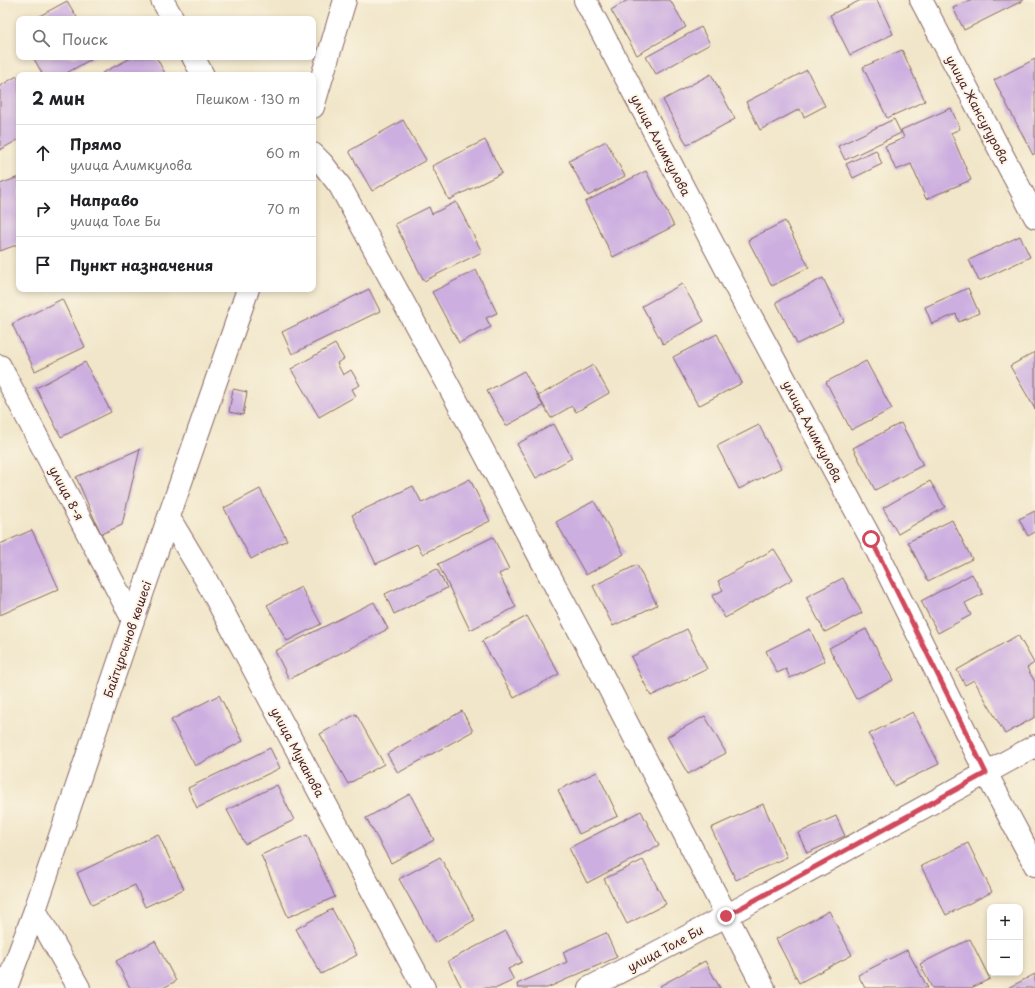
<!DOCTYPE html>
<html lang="ru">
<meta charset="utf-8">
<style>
:root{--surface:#fff;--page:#f2f2f2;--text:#202124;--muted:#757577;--line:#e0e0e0}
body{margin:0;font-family:"Playpen Sans",sans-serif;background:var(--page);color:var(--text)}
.controls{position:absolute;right:12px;bottom:12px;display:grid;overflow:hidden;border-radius:8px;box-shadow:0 2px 6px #0003}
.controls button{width:36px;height:36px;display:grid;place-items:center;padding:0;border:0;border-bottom:1px solid var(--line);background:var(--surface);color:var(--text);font:20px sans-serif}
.stop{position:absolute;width:12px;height:12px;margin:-9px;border:3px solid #d1495b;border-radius:50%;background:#fff}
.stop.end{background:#d1495b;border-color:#fff;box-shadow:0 1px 4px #0008}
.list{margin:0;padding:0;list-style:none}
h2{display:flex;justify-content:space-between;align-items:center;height:52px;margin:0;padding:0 16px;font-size:17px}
h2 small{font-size:13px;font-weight:400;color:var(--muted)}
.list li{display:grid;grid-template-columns:26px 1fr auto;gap:12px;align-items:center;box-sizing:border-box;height:56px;padding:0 16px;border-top:1px solid var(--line)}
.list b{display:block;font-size:15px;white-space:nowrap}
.list p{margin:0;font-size:13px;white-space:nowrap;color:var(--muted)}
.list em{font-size:13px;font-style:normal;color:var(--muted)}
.icon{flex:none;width:22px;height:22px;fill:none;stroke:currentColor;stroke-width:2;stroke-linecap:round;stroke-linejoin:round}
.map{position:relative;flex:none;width:1035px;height:988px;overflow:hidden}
.search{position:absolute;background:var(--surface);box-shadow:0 2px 6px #0003;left:16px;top:16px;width:300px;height:44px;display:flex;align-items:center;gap:10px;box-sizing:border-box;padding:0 14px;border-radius:8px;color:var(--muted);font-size:15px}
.panel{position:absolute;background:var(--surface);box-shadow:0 2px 6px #0003;left:16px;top:72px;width:300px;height:220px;border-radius:8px}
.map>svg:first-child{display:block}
.building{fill:#ccaee0}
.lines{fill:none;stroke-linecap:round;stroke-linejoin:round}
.minor-casing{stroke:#846562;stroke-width:24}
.minor{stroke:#fff;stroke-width:22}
.route{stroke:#d1495b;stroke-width:5}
.labels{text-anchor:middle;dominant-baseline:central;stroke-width:4;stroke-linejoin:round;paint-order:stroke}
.street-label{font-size:12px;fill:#4a1f2b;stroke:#fcf5e5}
</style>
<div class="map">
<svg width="1035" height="988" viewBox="0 0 1035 988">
<rect width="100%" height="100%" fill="#fcf5e5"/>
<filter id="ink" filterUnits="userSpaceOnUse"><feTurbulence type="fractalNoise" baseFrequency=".025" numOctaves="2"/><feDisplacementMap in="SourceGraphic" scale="8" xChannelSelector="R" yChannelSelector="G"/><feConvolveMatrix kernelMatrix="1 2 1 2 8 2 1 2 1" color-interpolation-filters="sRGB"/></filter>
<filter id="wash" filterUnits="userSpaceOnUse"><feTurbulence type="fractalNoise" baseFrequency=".012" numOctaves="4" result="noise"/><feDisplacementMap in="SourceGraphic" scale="16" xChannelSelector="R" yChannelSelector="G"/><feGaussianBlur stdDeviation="0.9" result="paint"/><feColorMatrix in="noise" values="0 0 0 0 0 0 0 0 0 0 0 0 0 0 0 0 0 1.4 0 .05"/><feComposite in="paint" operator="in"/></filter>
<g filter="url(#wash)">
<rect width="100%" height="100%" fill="#f1e6c9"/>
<g id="blocks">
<g class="building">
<path d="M 628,0 L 670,0 L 686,27 L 637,55 L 611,10 Z"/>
<path d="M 861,0 L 877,0 L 893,34 L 850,55 L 830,15 Z"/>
<path d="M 970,0 L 1024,0 L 964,30 L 953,8 Z"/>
<path d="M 67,1 L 78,19 L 34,19 Z"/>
<path d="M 701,27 L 710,44 L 656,74 L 646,57 Z"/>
<path d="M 902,50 L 925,101 L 887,118 L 863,67 Z"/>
<path d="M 33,57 L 95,57 L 63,75 L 43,75 Z"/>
<path d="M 133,57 L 156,57 L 166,75 L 103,75 L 102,73 Z"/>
<path d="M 1035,59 L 1035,153 L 1033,155 L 994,80 Z"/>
<path d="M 807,70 L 825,106 L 804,117 L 800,109 L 760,130 L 746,102 Z"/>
<path d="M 711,74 L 735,119 L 687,145 L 663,100 Z"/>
<path d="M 17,76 L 19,80 L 19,139 L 0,150 L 0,86 Z"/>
<path d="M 951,108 L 960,129 L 951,133 L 971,180 L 926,199 L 911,164 L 896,170 L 885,146 L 904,138 L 901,130 Z"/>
<path d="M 894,119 L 901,133 L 845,160 L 838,146 Z"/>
<path d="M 403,120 L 426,160 L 372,191 L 349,151 Z"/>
<path d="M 485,140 L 502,173 L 449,200 L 432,166 Z"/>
<path d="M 606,141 L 625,176 L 588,196 L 569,161 Z"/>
<path d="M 876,150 L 882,164 L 853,178 L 846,164 Z"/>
<path d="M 646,171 L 674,226 L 613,257 L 585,202 Z"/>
<path d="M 19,177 L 19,244 L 0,251 L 0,184 Z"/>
<path d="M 456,202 L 482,252 L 424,281 L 395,224 L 429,207 L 432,214 Z"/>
<path d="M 785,221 L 809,267 L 772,286 L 748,240 Z"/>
<path d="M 1020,236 L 1030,257 L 979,281 L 969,260 Z"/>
<path d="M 476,270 L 497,313 L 486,318 L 491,327 L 459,343 L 432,292 Z"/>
<path d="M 823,278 L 844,321 L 797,344 L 776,302 Z"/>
<path d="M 682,284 L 704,321 L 663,344 L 642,306 Z"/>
<path d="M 968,288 L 979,313 L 959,322 L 956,314 L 932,324 L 925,307 Z"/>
<path d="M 369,289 L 380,311 L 292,354 L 282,332 Z"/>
<path d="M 62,299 L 85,347 L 35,371 L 12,324 Z"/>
<path d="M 717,334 L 742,383 L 698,406 L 673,357 Z"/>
<path d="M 335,344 L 344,359 L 337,363 L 343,375 L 351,370 L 360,385 L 352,389 L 356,396 L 319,417 L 291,369 Z"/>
<path d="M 1035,352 L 1035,409 L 1010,366 Z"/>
<path d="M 866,361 L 892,409 L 851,430 L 826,382 Z"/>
<path d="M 85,362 L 111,412 L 61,437 L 36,388 Z"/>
<path d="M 593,365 L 609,393 L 576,412 L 572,406 L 551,418 L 538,396 Z"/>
<path d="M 524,371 L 543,406 L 506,426 L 487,391 Z"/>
<path d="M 233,389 L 247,392 L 243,415 L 229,412 Z"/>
<path d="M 901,423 L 923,465 L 875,490 L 853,448 Z"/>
<path d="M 554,424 L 572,458 L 536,478 L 517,444 Z"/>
<path d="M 759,425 L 781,468 L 739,489 L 717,446 Z"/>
<path d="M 140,449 L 122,525 L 101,534 L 76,477 Z"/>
<path d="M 470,479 L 490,521 L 422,554 L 417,544 L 376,564 L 352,515 L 413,486 L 422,503 Z"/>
<path d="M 930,481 L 945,507 L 898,534 L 883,508 Z"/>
<path d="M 260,489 L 287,540 L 251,559 L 224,508 Z"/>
<path d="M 594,501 L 624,554 L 586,575 L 556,522 Z"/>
<path d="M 1035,511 L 1035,532 L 1028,536 L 1019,519 Z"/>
<path d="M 952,520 L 972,559 L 928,581 L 908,542 Z"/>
<path d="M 32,530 L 59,589 L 0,615 L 0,544 Z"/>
<path d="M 493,537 L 509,569 L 499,574 L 516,607 L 470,630 L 438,564 Z"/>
<path d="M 774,549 L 793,579 L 725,618 L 712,596 L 723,590 L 718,581 Z"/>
<path d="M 637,565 L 657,605 L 613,626 L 593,586 Z"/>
<path d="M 437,569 L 447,588 L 394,614 L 385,594 Z"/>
<path d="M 972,574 L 983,594 L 965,603 L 971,615 L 938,633 L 921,601 Z"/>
<path d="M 843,578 L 862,613 L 825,632 L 806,597 Z"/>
<path d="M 301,587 L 321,624 L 287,641 L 267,605 Z"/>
<path d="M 374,602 L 388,629 L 289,679 L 275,651 Z"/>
<path d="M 527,616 L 559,674 L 514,698 L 482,641 Z"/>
<path d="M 687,629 L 707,669 L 651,696 L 631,657 Z"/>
<path d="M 810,629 L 825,661 L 790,678 L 786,669 L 777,673 L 766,651 Z"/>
<path d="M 866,629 L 893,680 L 856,699 L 829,648 Z"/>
<path d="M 1018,635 L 1034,663 L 1027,668 L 1035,682 L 1035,717 L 1005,734 L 974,680 L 965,685 L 957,670 Z"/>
<path d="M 219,695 L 243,741 L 195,766 L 171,720 Z"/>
<path d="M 462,711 L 473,731 L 398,773 L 387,754 Z"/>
<path d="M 913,712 L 939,764 L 894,786 L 869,734 Z"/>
<path d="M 356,714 L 384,764 L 348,784 L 320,734 Z"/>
<path d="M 705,716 L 726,753 L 688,774 L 667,737 Z"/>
<path d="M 270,748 L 280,768 L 197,808 L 188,788 Z"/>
<path d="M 597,772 L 618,816 L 579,834 L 558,790 Z"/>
<path d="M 277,785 L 294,820 L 245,844 L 227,810 Z"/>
<path d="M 410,794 L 434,840 L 391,863 L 366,818 Z"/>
<path d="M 763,804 L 787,857 L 736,880 L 711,828 Z"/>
<path d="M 641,811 L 659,845 L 587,883 L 569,848 Z"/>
<path d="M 836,816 L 845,836 L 807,853 L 798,833 Z"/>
<path d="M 158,834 L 184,889 L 145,907 L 135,885 L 92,905 L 77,873 Z"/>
<path d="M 307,835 L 335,897 L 288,917 L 261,855 Z"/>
<path d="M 968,843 L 992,892 L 946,915 L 921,866 Z"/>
<path d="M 440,857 L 475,920 L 435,943 L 399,879 Z"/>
<path d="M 643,860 L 666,904 L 627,924 L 604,879 Z"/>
<path d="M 332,909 L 357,955 L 321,974 L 296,929 Z"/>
<path d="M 829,911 L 852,955 L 799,983 L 776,939 Z"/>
<path d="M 506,931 L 522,962 L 508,969 L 514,980 L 497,988 L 462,988 L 448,961 Z"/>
<path d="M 606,933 L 617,957 L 547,988 L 518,988 L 517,984 L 567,962 L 563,952 Z"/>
<path d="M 970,939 L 990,979 L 971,988 L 932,988 L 920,964 Z"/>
<path d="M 155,941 L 176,981 L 163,988 L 130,988 L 116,961 Z"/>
<path d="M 907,950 L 928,988 L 865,988 L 858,975 Z"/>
<path d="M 705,961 L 720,988 L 661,988 L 660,986 Z"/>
<path d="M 1035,974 L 1035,988 L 1008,988 Z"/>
</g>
</g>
</g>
<g filter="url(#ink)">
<use href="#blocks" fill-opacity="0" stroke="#846562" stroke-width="1"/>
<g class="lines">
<defs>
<g id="minor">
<path d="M 162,0 L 173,19"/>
<path d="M 585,0 L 746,307 L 871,539 L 986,773 L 1035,865"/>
<path d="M 921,0 L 1035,217"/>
<path d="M 193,57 L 203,75"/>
<path d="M 313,107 L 345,0"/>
<path d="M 313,154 L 322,163 L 340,186 L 444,377 L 593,657 L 764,988"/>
<path d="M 0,366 L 133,620"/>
<path d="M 169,518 L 205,578 L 424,988"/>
<path d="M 35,910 L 79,988"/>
<path d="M 6,988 L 35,910 L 133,620 L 248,289"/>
<path d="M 589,988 L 726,916 L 1035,746"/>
</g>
</defs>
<use href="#minor" class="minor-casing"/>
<use href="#minor" class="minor"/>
</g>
</g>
<g class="lines" filter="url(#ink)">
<path class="route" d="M 726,916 L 986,773 L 871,539"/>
</g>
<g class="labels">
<g class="street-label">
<text transform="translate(978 109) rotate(62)">улица Жансугурова</text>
<text transform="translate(661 145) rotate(62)">улица Алимкулова</text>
<text transform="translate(813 431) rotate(62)">улица Алимкулова</text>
<text transform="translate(67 493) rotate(62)">улица 8-я</text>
<text transform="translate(127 639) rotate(-71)">Байтұрсынов көшесі</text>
<text transform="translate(298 752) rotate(62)">улица Муканова</text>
<text transform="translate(665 948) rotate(-28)">улица Толе Би</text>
</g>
</g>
</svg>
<div class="controls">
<button>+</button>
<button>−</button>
</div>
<div class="stop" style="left:871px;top:539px"></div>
<div class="stop end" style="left:726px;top:916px"></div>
<div class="search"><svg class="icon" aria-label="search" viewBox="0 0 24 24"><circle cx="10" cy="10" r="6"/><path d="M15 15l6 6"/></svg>Поиск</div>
<section class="panel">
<h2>2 мин<small>Пешком · 130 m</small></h2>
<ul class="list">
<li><svg class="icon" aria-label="ahead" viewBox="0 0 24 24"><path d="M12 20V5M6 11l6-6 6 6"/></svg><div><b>Прямо</b><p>улица Алимкулова</p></div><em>60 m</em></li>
<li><svg class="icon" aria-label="right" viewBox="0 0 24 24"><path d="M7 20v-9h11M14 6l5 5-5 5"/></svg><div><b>Направо</b><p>улица Толе Би</p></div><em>70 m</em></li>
<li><svg class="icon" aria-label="arrive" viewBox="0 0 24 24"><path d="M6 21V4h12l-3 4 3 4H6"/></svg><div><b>Пункт назначения</b></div></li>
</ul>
</section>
</div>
